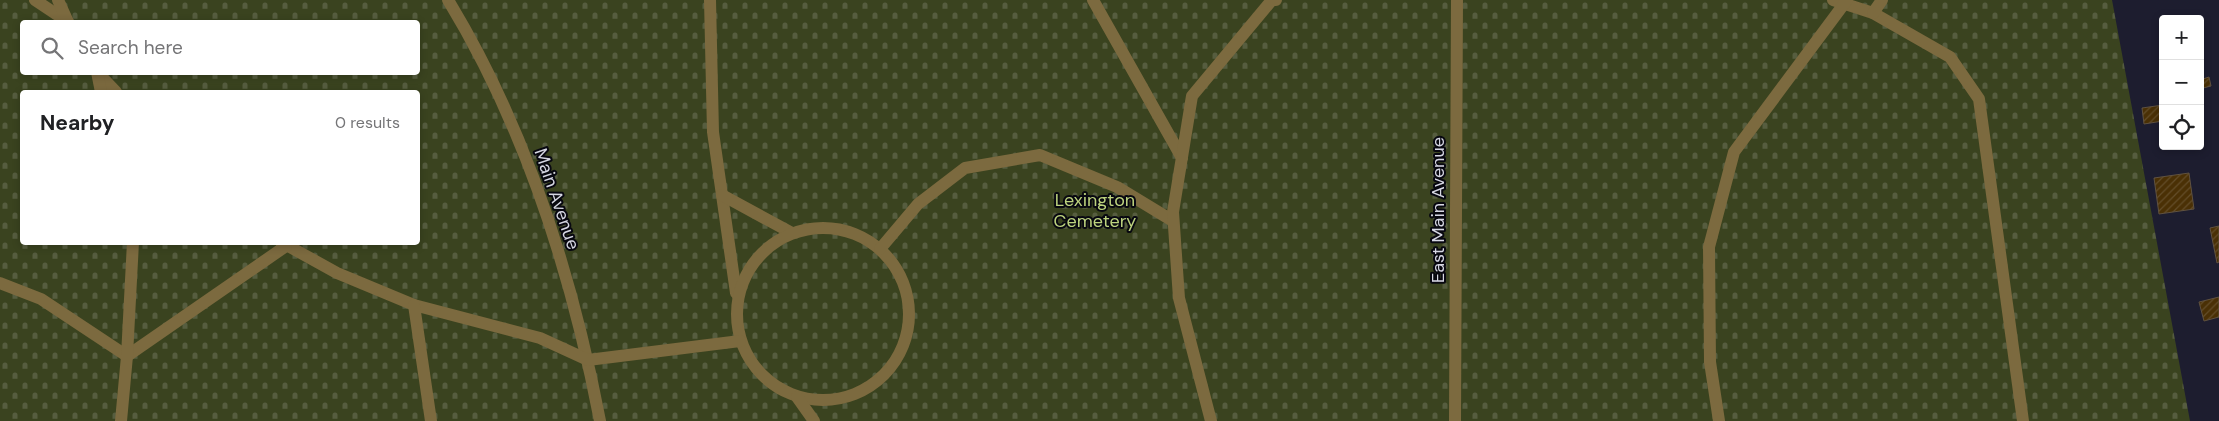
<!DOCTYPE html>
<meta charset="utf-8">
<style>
:root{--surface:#fff;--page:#f2f2f2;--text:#202124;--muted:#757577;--line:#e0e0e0}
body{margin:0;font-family:"DM Sans",sans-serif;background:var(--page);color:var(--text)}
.controls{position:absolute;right:15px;top:15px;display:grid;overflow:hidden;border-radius:5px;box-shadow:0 2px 8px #0003}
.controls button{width:45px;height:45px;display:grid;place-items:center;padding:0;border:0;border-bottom:1px solid var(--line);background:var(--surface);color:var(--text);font:25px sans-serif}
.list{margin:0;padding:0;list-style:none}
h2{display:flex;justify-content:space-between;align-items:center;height:65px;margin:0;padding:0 20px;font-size:21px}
h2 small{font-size:16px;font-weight:400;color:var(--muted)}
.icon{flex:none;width:28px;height:28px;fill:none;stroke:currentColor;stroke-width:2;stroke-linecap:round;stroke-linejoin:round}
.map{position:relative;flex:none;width:2219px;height:421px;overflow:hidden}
.search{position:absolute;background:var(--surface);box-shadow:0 2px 8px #0003;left:20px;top:20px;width:400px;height:55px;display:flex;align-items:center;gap:12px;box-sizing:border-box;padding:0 18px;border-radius:5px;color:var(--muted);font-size:19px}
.panel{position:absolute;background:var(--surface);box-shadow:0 2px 8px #0003;left:20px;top:90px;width:400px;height:155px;border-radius:5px}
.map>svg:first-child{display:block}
.cemetery{fill:url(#cemetery-stones);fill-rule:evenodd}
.building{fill:url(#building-hatch);stroke:#5f5140}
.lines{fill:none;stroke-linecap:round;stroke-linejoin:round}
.minor{stroke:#7c6a3f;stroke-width:12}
.labels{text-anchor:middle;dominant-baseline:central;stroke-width:4;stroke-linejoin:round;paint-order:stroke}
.street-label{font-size:18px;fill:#d6d7e3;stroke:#080810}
.park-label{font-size:18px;fill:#bdd37e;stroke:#080810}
</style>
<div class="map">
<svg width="2219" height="421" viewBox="0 0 2219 421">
<defs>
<pattern id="cemetery-stones" width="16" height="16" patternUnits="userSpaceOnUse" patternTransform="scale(1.25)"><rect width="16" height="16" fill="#3a431f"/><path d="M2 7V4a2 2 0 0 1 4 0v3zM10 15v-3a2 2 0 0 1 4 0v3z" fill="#565d3f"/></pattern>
<pattern id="building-hatch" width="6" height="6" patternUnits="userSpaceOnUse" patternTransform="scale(1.25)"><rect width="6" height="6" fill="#4a3005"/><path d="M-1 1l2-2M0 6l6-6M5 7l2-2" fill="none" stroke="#634d29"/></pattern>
</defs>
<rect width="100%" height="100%" fill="#1d1d2f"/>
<path class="cemetery" d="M 0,0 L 2112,0 L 2190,421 L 0,421 ZM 22,22 L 418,22 L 418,72 L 22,72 ZM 22,92 L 418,92 L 418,242 L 22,242 Z"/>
<g class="building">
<path d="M 2209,77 L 2211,86 L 2203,88 L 2200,80 Z"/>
<path d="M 2163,105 L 2163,121 L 2144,124 L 2142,108 Z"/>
<path d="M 2189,173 L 2194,209 L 2159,214 L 2154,178 Z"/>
<path d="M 2219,226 L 2219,262 L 2217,263 L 2210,228 Z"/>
<path d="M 2219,297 L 2219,317 L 2204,321 L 2199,302 Z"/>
</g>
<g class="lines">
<g class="minor">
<path d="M 35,0 L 68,22"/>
<path d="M 58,0 L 68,22"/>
<path d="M 448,0 C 526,128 572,275 600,421"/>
<path d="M 710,0 L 713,132 L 736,293"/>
<path d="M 1093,0 L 1182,158"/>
<path d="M 1833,0 L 1873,13 L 1950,57 L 1979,99 L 2023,421"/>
<path d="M 1873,13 L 1882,0"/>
<path d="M 97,72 L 116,92"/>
<path d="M 97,72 L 101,92"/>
<path d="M 722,195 L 792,233"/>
<circle cx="823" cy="314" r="86"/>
<path d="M 281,242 L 337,273 L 414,305 L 540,338 L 588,360 L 740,341"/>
<path d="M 880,249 L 918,204 L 965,168 L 1040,155 L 1117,187 L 1173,221"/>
<path d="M 0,283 L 41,299 L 127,356 L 286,246"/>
<path d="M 414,305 L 431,421"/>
<path d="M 797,397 L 814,421"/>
<path d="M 121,421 L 127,356 L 133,242"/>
<path d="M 1211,421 L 1179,298 L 1173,212 L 1192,96 L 1272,0 L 1276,0"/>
<path d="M 1455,421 L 1457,0"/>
<path d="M 1719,421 L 1710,362 L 1709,247 L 1734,152 L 1847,0"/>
</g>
</g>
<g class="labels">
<g class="street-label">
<text transform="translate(557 199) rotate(71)">Main Avenue</text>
<text transform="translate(1438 210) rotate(-90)">East Main Avenue</text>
</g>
<g class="park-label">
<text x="1095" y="200">Lexington<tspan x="1095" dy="21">Cemetery</tspan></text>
</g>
</g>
</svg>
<div class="controls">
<button>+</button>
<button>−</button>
<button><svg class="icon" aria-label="locate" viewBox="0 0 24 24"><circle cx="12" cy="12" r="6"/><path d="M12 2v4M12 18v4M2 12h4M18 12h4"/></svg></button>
</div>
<div class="search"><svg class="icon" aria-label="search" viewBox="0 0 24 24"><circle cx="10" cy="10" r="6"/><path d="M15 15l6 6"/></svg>Search here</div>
<section class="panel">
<h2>Nearby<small>0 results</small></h2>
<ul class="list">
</ul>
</section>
</div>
